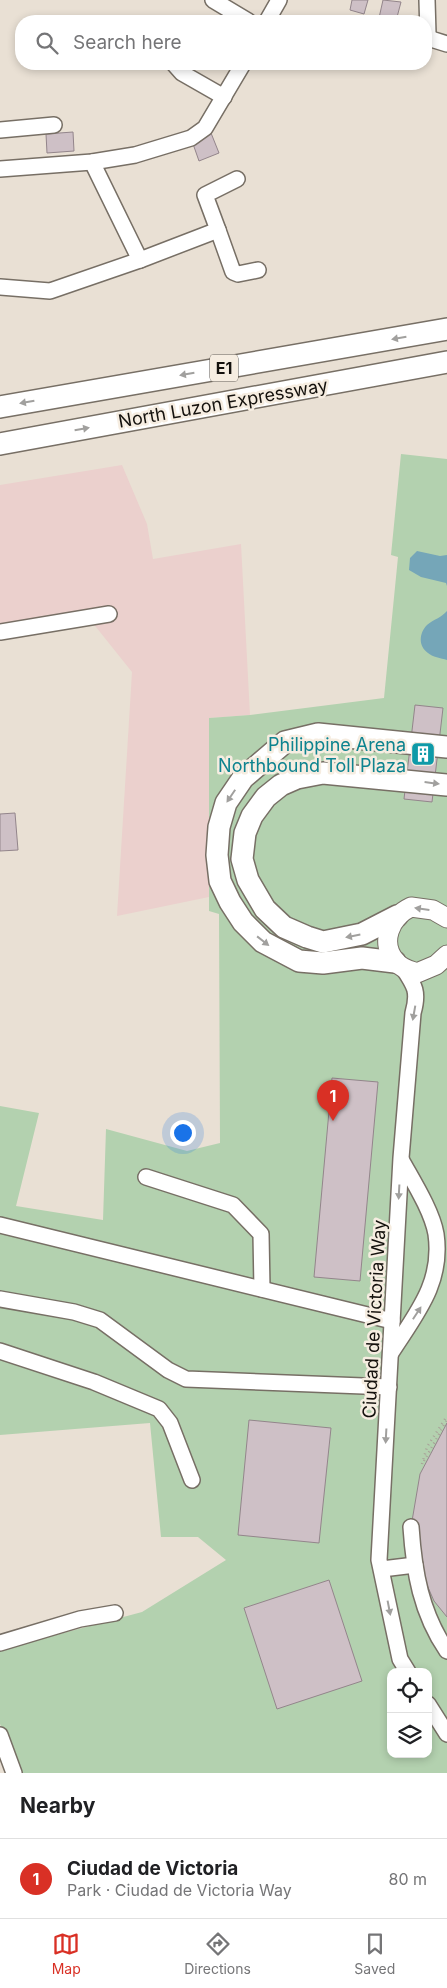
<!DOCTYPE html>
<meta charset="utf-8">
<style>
:root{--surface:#fff;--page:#f6f6f6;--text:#202124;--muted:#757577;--line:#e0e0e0;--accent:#d93025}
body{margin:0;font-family:Inter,sans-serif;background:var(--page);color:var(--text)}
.controls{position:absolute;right:15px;bottom:15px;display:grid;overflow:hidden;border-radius:10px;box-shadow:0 2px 8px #0003}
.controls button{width:45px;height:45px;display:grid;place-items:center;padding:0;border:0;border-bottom:1px solid var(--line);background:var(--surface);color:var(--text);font:25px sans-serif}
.you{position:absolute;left:182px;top:1132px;width:18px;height:18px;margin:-12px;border:4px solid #fff;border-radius:50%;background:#1a73e8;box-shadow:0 0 0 8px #1a73e833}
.badge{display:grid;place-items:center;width:32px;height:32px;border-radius:50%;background:var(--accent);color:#fff;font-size:16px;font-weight:700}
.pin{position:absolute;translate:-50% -41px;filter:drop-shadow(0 1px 2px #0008)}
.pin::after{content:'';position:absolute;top:26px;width:18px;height:15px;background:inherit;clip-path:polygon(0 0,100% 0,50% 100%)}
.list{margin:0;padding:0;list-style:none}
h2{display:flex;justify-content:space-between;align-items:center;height:65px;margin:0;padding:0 20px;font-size:21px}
h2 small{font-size:16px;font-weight:400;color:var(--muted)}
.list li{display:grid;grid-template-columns:32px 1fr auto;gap:15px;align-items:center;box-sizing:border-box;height:80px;padding:0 20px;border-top:1px solid var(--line)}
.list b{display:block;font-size:19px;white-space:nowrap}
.list p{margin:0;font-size:16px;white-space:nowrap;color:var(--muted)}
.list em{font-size:16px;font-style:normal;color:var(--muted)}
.icon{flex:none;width:28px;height:28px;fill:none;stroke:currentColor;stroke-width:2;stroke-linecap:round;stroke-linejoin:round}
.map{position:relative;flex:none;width:447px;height:1773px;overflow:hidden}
.search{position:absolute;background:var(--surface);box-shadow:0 2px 8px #0003;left:15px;right:15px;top:15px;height:55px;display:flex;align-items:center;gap:12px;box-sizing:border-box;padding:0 18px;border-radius:20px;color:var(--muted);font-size:19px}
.sheet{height:145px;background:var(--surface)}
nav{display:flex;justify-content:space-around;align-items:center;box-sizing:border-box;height:70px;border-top:1px solid var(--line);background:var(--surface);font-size:14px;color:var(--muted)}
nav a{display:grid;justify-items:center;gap:2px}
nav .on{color:var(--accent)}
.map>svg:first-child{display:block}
.industrial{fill:#ebd0cd}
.green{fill:#b3d1af;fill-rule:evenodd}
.water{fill:#75a6b8}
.building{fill:#cec0c6;stroke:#93858b}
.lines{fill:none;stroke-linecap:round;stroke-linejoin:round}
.minor-casing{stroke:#776f65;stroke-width:18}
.major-casing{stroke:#776f65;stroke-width:21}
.highway-casing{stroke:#776f65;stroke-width:24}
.path{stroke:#a8a198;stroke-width:2.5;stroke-dasharray:1 4;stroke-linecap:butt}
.minor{stroke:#fff;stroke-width:15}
.major{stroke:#fff;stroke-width:19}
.highway{stroke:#fff;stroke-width:21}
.oneway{fill:#a1a09e}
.labels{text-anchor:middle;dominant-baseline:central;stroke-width:5;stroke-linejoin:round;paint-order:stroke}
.shield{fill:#f6ede1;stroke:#58534d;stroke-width:1}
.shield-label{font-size:16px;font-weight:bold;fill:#14110d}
.street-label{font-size:18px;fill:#14110d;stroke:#f6ede1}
.culture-label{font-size:18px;fill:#0d838f;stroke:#f6ede1;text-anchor:end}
</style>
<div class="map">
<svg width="447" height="1773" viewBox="0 0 447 1773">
<rect width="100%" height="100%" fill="#e9e0d4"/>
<path class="industrial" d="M 122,465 L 147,524 L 153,559 L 241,544 L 250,715 L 209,718 L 209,897 L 117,916 L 132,672 L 88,617 L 0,640 L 0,485 Z"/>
<path class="green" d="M 401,454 L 447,459 L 447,1773 L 19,1773 L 0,1724 L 0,1650 L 142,1612 L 226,1560 L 198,1537 L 161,1537 L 150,1423 L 0,1435 L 0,1106 L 39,1113 L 16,1206 L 103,1220 L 106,1129 L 187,1151 L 220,1143 L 219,914 L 209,911 L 209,718 L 250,715 L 384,698 L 398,557 L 391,555 ZM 391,1672 L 428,1672 L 428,1754 L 391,1754 Z"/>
<g class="water">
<path d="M 417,551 L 440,556 L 447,555 L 447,586 L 446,583 L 421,577 L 409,570 L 410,558 Z"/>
<path d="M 447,611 L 447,660 C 441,658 432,657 428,653 C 418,646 419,633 427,625 C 434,619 441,618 447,611 Z"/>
</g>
<g class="building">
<path d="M 352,0 L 368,0 L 364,14 L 350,10 Z"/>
<path d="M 383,0 L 401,2 L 396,21 L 379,18 Z"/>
<path d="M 73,132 L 74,151 L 47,153 L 46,134 Z"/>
<path d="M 211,133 L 219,153 L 199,161 L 192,141 Z"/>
<path d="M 415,705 L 443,708 L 432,802 L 404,799 Z"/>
<path d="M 15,813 L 18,850 L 0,851 L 0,814 Z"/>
<path d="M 332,1078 L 378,1082 L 360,1281 L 314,1277 Z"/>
<path d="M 249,1420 L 331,1428 L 319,1543 L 238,1535 Z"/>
<path d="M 447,1423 L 447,1617 L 434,1601 L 420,1569 L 411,1527 L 420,1474 Z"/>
<path d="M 329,1580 L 362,1681 L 277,1709 L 244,1608 Z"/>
</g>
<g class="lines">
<defs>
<g id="minor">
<path d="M 213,0 L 248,21"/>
<path d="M 427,0 L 428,34 L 431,39 L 447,44"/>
<path d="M 267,21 L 279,0"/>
<path d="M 174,64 L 182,73 L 224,97"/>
<path d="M 0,130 L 54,125"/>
<path d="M 0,169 L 92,162 L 135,155 L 191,138 L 205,128 L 243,64"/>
<path d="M 218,230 L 233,272 L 238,274 L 258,270"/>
<path d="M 140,260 L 218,230 L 205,195 L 237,179"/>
<path d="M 0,287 L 50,291 L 140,260 L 92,162"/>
<path d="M 0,632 L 109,614"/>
<path d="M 403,968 C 415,986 419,992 413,1013 L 401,1158 L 379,1560 L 400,1659 L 408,1672"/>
<path d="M 146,1177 L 233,1205 L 261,1234 L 262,1289"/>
<path d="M 0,1225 L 392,1321"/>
<path d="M 0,1299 L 74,1312 L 100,1320 L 168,1370 L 186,1379 L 389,1387"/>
<path d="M 0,1351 L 94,1382 L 159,1409 L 170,1423 L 192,1480"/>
<path d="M 391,1353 C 416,1314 443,1283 436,1234 C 432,1211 413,1181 402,1161"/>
<path d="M 411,1527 C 414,1572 421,1613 447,1651"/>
<path d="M 382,1569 L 415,1565"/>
<path d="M 0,1643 L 80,1619 L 115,1613"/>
<path d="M 428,1704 L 447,1734"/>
<path d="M 0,1735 L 14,1773"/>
</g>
<path id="major" d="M 447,918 L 433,910 L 411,907 C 390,917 379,943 396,962 C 401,968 409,970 417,973 L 436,965 L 447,955"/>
<g id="highway">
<path d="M 0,407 L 447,329"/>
<path d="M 0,444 L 447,362"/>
<path d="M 397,916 L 362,934 L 323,942 L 307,937 L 284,927 L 265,909 L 248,880 L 242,859 L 245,833 L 252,816 L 266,797 L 281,785 L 297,778 L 323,773 L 447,785"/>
<path d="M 395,962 L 362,958 L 323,963 L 299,961 L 263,942 L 243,922 L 230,902 L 220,881 L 217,855 L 219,827 L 226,803 L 243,778 L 285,742 L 318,734 L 447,747"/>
</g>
</defs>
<use href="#minor" class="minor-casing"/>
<use href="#major" class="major-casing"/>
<use href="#highway" class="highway-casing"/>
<g class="path">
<path d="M 424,1461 L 447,1420"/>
<path d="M 422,1464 L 427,1447 L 447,1416"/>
</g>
<use href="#minor" class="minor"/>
<use href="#major" class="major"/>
<use href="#highway" class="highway"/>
</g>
<defs><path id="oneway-solid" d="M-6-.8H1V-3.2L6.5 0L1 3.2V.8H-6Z" transform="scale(1.25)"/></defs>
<g class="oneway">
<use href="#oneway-solid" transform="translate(399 338) rotate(170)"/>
<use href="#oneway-solid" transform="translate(187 374) rotate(170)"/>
<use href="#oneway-solid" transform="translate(27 402) rotate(170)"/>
<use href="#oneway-solid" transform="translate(82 429) rotate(-10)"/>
<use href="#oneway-solid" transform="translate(432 783) rotate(7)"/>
<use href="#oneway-solid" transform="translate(231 796) rotate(124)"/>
<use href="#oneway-solid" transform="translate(422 909) rotate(-172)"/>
<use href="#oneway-solid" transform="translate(353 936) rotate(169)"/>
<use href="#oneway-solid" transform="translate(263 941) rotate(38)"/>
<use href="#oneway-solid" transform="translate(414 1013) rotate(100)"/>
<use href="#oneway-solid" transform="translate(399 1192) rotate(93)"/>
<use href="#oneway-solid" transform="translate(417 1313) rotate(-57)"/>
<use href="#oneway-solid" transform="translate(386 1436) rotate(93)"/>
<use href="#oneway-solid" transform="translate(389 1608) rotate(79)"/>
</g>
<defs>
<symbol id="building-square" viewBox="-11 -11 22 22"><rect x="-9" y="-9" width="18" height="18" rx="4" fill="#0f9aa8" stroke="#f6ede1"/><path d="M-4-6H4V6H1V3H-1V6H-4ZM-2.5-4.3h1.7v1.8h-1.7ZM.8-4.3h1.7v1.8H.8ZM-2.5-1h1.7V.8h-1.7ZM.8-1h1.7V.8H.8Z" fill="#fff"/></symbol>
</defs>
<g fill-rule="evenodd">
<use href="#building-square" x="409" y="740" width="28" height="28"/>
</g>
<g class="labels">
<rect class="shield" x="210" y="354.5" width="28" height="27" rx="4"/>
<g class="shield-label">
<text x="224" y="368">E1</text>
</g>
<g class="street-label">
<text transform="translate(223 403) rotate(-10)">North Luzon Expressway</text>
<text transform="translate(374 1319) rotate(-87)">Ciudad de Victoria Way</text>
</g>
<g class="culture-label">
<text x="406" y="744">Philippine Arena<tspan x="406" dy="21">Northbound Toll Plaza</tspan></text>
</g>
</g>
</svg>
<div class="controls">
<button><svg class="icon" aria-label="locate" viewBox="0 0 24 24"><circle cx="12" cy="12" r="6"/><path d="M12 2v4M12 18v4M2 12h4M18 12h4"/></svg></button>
<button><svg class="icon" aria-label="layers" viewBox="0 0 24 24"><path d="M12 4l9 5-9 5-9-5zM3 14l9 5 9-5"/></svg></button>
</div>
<div class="you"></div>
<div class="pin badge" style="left:333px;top:1121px">1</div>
<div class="search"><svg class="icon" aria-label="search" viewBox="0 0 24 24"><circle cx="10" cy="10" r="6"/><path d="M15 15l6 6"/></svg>Search here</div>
</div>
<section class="sheet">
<h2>Nearby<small></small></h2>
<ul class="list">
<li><span class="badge">1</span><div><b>Ciudad de Victoria</b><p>Park · Ciudad de Victoria Way</p></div><em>80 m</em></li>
</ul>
</section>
<nav>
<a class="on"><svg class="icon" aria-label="map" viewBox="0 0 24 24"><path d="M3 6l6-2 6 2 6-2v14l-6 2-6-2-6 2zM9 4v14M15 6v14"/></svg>Map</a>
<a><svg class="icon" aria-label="directions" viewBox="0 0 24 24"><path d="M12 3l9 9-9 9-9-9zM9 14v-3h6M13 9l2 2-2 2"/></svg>Directions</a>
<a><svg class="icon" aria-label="saved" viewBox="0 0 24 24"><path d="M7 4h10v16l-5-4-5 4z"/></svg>Saved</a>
</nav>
